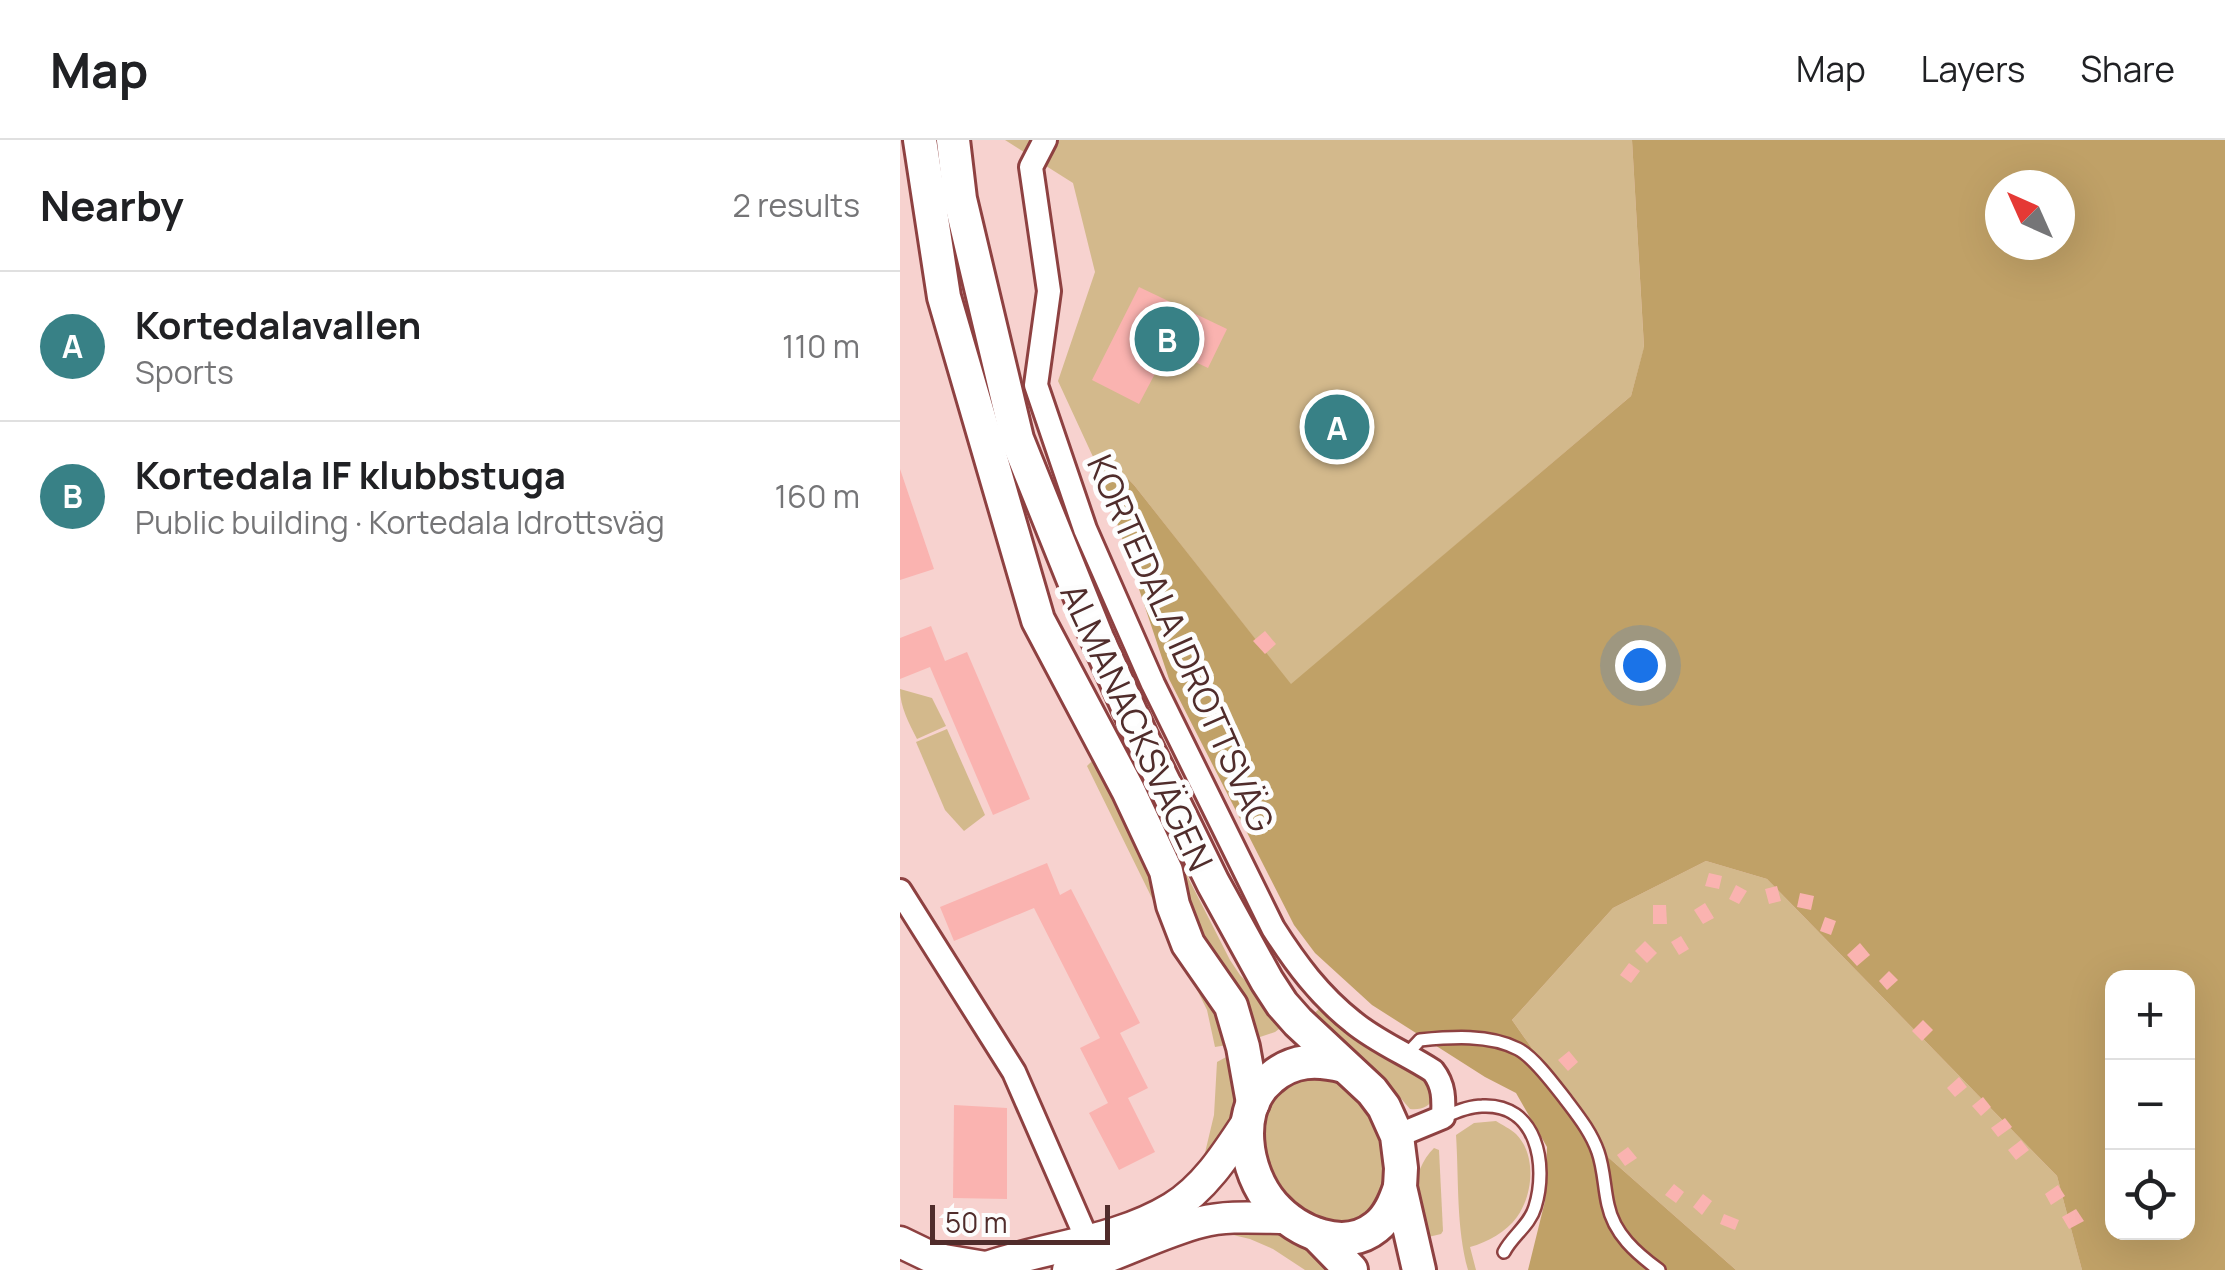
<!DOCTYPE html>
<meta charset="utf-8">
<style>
:root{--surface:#fff;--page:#f6f6f6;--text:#202124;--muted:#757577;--line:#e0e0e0;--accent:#388186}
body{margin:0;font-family:Manrope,sans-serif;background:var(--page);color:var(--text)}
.controls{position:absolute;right:30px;bottom:30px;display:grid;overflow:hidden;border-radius:20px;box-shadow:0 10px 40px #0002}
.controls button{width:90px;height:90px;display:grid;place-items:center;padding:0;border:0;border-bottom:2px solid var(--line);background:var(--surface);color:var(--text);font:50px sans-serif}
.compass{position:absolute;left:1085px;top:30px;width:90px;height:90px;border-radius:50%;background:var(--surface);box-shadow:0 10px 40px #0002;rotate:315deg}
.scale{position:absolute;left:30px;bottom:25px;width:180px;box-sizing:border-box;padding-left:10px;border:5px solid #502c2b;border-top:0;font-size:28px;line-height:35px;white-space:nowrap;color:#502c2b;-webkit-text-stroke:8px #fdfdfd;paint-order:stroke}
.you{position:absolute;left:740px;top:525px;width:35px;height:35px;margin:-25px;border:8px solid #fff;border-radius:50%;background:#1a73e8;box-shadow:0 0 0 15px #1a73e833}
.badge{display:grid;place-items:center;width:65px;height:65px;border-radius:50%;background:var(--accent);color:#fff;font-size:32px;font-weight:700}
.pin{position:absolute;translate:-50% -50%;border:5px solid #fff;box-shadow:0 2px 10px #0006}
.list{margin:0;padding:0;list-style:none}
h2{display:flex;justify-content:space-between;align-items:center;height:130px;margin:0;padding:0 40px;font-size:42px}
h2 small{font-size:32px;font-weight:400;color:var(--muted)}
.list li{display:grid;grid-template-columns:65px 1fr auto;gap:30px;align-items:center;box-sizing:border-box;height:150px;padding:0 40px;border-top:2px solid var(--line)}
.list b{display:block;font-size:38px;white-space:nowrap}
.list p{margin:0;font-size:32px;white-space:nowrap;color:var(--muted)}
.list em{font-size:32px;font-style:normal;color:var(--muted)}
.icon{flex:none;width:55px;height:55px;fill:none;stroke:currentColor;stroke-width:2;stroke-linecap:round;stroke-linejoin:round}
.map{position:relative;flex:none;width:1325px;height:1130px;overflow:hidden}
header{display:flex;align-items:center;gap:60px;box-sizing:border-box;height:140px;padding:0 50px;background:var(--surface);border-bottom:2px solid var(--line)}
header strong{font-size:48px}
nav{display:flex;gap:55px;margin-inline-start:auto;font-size:35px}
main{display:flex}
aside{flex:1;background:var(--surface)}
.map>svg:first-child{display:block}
.green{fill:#d3b98c}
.forest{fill:#c0a167;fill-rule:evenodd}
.building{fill:#fab3b0}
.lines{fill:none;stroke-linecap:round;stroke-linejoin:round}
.service-casing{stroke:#8e4141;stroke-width:16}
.minor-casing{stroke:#8e4141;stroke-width:28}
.tertiary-casing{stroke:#8e4141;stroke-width:35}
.secondary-casing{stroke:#8e4141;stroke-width:38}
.service{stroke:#fff;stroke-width:11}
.minor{stroke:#fff;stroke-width:22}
.tertiary{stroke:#fff;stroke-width:30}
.secondary{stroke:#fff;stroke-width:32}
.labels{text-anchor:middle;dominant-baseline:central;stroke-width:10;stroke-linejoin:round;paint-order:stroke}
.street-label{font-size:35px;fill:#502c2b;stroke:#fdfdfd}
</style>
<header>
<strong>Map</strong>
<nav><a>Map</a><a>Layers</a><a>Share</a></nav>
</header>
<main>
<aside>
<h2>Nearby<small>2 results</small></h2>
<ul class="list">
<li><span class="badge">A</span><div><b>Kortedalavallen</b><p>Sports</p></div><em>110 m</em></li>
<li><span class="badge">B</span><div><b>Kortedala IF klubbstuga</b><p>Public building · Kortedala Idrottsväg</p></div><em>160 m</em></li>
</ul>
</aside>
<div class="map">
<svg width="1325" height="1130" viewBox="0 0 1325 1130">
<rect width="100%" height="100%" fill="#f7d2cf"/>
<g class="green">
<path d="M 105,0 L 732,0 L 744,208 L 731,256 L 391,545 L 234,345 L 210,320 L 200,332 L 158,241 L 195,132 L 173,43 Z"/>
<path d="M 0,549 L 32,558 L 46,586 L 17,599 C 9,583 0,567 0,549 Z"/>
<path d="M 47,589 L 85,675 L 64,691 L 45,670 L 16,602 Z"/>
<path d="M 192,621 L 252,719 L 317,860 L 327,905 L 315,907 L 307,870 L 187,626 Z"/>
<path d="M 241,645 L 330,820 L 340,835 L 387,883 L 375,892 L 351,900 L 309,821 Z"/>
<path d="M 806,721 L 867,739 L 1157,1036 L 1182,1130 L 836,1130 L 709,1018 L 612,880 L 713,768 Z"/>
<path d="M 421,867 C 434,880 448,894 463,905 C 487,922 521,928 534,956 C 530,967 522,970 510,969 L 480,934 L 407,880 Z"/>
<path d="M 330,915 C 350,954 330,988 309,1022 L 304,1017 L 314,975 L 317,922 Z"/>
<path d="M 405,936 C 416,937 426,936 435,941 C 473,960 494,1013 483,1052 C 481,1061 473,1070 465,1076 C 455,1082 433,1087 421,1083 C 417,1081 413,1077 409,1074 C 372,1047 342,989 379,950 C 385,943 397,940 405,936 Z"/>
<path d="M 596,981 C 602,985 611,989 616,994 C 637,1015 633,1055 617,1077 C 606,1092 588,1102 570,1107 L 576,1130 L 568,1130 C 556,1087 559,1040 556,995 L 574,983 Z"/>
<path d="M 534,1008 L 539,1010 L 543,1091 L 541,1094 L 520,1099 C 514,1067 509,1033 534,1008 Z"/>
<path d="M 330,1090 C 386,1091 395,1096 439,1130 L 405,1130 L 373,1109 L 350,1099 L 333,1095 Z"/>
</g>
<path class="forest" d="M 732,0 L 1325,0 L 1325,1130 L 1182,1130 L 1157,1036 L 867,739 L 806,721 L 713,768 L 612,880 L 709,1018 L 836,1130 L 628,1130 L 645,1061 L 647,1007 L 616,953 L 585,937 L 472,865 L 415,813 L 394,785 L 269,539 L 200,332 L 209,319 L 234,345 L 391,544 L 731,256 L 744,207 ZM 1100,45 L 1160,45 L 1160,105 L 1100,105 ZM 1212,838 L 1288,838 L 1288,1092 L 1212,1092 Z"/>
<g class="building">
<path d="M 239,147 L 327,189 L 308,228 L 268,209 L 239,264 L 192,240 Z"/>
<path d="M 0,329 L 34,429 L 0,440 Z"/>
<path d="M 31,486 L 45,521 L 67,512 L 130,659 L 93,675 L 30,527 L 0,539 L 0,498 Z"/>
<path d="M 365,491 L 376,504 L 365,514 L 353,501 Z"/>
<path d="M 147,723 L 160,755 L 171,749 L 240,883 L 220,893 L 248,948 L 228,958 L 255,1012 L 219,1030 L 189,973 L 208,963 L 180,908 L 200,898 L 134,768 L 54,801 L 40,767 Z"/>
<path d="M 809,733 L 822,736 L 819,749 L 805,746 Z"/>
<path d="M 836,745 L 847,751 L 839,764 L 829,759 Z"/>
<path d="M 877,746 L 881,761 L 869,764 L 865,749 Z"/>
<path d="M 900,753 L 914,756 L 911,770 L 897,767 Z"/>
<path d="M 805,763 L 814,778 L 803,784 L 794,770 Z"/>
<path d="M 753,765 L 766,765 L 767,784 L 753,784 Z"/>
<path d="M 925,777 L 936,781 L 931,795 L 920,791 Z"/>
<path d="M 781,796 L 789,809 L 779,815 L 771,802 Z"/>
<path d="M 745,801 L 757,813 L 747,823 L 735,811 Z"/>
<path d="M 960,803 L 970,815 L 957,826 L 947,815 Z"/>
<path d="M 729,823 L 740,831 L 731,843 L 720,835 Z"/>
<path d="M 989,831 L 998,840 L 987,850 L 979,841 Z"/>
<path d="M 1023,880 L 1033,890 L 1022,901 L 1012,891 Z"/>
<path d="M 669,911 L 678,922 L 668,931 L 658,920 Z"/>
<path d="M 1059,937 L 1067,947 L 1055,957 L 1047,948 Z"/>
<path d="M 1083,957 L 1091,967 L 1081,976 L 1072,966 Z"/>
<path d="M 54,965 L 107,968 L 107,1059 L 53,1058 Z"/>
<path d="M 1105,978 L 1112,987 L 1098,997 L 1091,988 Z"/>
<path d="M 1121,1000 L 1129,1010 L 1116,1020 L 1108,1010 Z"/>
<path d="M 728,1007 L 737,1018 L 725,1026 L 717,1015 Z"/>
<path d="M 774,1044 L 784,1052 L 776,1063 L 765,1055 Z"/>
<path d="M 1158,1045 L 1165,1056 L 1151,1065 L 1145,1054 Z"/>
<path d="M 803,1054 L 812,1061 L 802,1075 L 793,1067 Z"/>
<path d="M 1176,1069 L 1184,1081 L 1169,1089 L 1162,1077 Z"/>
<path d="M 824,1074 L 839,1080 L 835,1090 L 820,1084 Z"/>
</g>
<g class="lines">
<defs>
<g id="service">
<path d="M 506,915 L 520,900 C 551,897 589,894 618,909 C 634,917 655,946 666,960 C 678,976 691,992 698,1012 C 704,1029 704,1048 708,1065 C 714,1094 736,1113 759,1130"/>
<path d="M 544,977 C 555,972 569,966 582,966 C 637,963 648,1025 635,1067 C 630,1085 612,1096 604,1112"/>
</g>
<g id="minor">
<path d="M 145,0 L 131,27 L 149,151 L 136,245 L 185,389 L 253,544 L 373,788 C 396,824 419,855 453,882 C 477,902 507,914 533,931 C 544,945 544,959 543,977 L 497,996"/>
<path d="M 0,751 L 114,932 L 193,1113"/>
</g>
<g id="tertiary">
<path d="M 0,1102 L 29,1116 L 44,1120 L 103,1130"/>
<path d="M 87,1127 C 148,1106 216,1102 272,1068 C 305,1048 327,1013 348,981"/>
<path d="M 168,1130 C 214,1118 255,1094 301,1082 C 328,1075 359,1078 387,1078"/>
</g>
<g id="secondary">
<path d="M 20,0 L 44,157 L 138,480 L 228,650 L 266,731 L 273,765 L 288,804 L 331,866 L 343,907 L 353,963"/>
<path d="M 53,0 L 60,59 L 117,299 L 197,498 L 241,596 L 313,743 L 367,841 L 382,864 L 398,882 L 472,951 L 484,967 L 497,996 L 501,1028 L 500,1047 L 519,1130"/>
<path d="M 444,926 C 417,919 393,919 371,938 C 334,968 344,1032 373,1065 C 397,1092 444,1113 476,1087 C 489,1077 495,1062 500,1047"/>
<path d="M 417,1095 L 451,1130"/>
</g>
</defs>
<use href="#service" class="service-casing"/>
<use href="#minor" class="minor-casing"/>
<use href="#tertiary" class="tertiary-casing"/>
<use href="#secondary" class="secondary-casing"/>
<use href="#service" class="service"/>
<use href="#minor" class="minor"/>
<use href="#tertiary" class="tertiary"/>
<use href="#secondary" class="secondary"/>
</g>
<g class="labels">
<g class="street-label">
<text transform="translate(281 503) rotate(66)">KORTEDALA IDROTTSVÄG</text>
<text transform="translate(237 587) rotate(65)">ALMANACKSVÄGEN</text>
</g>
</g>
</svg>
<div class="controls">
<button>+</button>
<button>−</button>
<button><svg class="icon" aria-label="locate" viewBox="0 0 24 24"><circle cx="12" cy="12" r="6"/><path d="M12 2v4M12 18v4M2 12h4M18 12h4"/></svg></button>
</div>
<svg class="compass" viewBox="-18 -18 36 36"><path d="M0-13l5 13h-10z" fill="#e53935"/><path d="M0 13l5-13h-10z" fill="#757577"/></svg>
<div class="scale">50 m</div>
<div class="you"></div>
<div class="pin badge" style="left:437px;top:287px">A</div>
<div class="pin badge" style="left:267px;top:199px">B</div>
</div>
</main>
